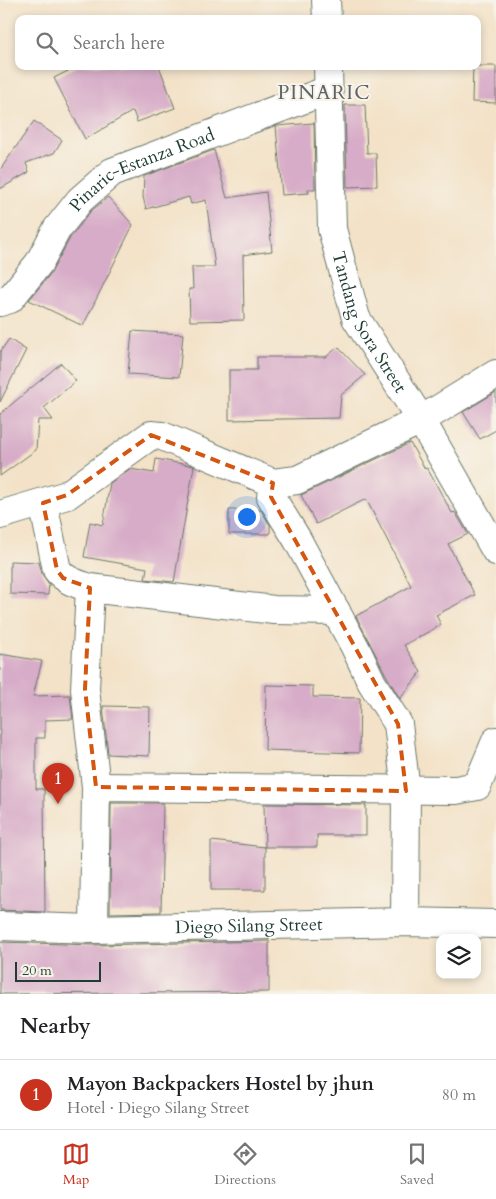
<!DOCTYPE html>
<meta charset="utf-8">
<style>
:root{--surface:#fff;--page:#f6f6f6;--text:#202124;--muted:#757577;--line:#e0e0e0;--accent:#c8321e}
body{margin:0;font-family:Cardo,serif;background:var(--page);color:var(--text)}
.controls{position:absolute;right:15px;bottom:15px;display:grid;overflow:hidden;border-radius:10px;box-shadow:0 2px 8px #0003}
.controls button{width:45px;height:45px;display:grid;place-items:center;padding:0;border:0;border-bottom:1px solid var(--line);background:var(--surface);color:var(--text);font:25px sans-serif}
.scale{position:absolute;left:15px;bottom:12px;width:86px;box-sizing:border-box;padding-left:5px;border:2px solid #1f3d34;border-top:0;font-size:14px;line-height:18px;white-space:nowrap;color:#1f3d34;-webkit-text-stroke:4px #f7f3e8;paint-order:stroke}
.you{position:absolute;left:246px;top:516px;width:18px;height:18px;margin:-12px;border:4px solid #fff;border-radius:50%;background:#1a73e8;box-shadow:0 0 0 8px #1a73e833}
.badge{display:grid;place-items:center;width:32px;height:32px;border-radius:50%;background:var(--accent);color:#fff;font-size:16px;font-weight:700}
.pin{position:absolute;translate:-50% -41px;filter:drop-shadow(0 1px 2px #0008)}
.pin::after{content:'';position:absolute;top:26px;width:18px;height:15px;background:inherit;clip-path:polygon(0 0,100% 0,50% 100%)}
.list{margin:0;padding:0;list-style:none}
h2{display:flex;justify-content:space-between;align-items:center;height:65px;margin:0;padding:0 20px;font-size:21px}
h2 small{font-size:16px;font-weight:400;color:var(--muted)}
.list li{display:grid;grid-template-columns:32px 1fr auto;gap:15px;align-items:center;box-sizing:border-box;height:70px;padding:0 20px;border-top:1px solid var(--line)}
.list b{display:block;font-size:19px;white-space:nowrap}
.list p{margin:0;font-size:16px;white-space:nowrap;color:var(--muted)}
.list em{font-size:16px;font-style:normal;color:var(--muted)}
.icon{flex:none;width:28px;height:28px;fill:none;stroke:currentColor;stroke-width:2;stroke-linecap:round;stroke-linejoin:round}
.map{position:relative;flex:none;width:496px;height:994px;overflow:hidden}
.search{position:absolute;background:var(--surface);box-shadow:0 2px 8px #0003;left:15px;right:15px;top:15px;height:55px;display:flex;align-items:center;gap:12px;box-sizing:border-box;padding:0 18px;border-radius:10px;color:var(--muted);font-size:19px}
.sheet{height:135px;background:var(--surface)}
nav{display:flex;justify-content:space-around;align-items:center;box-sizing:border-box;height:70px;border-top:1px solid var(--line);background:var(--surface);font-size:14px;color:var(--muted)}
nav a{display:grid;justify-items:center;gap:2px}
nav .on{color:var(--accent)}
.map>svg:first-child{display:block}
.building{fill:#d7acc8}
.lines{fill:none;stroke-linecap:round;stroke-linejoin:round}
.minor-casing{stroke:#697768;stroke-width:30}
.minor{stroke:#fff;stroke-width:28}
.marked{fill:none;stroke:#d45610;stroke-width:4;stroke-dasharray:10 6;stroke-linejoin:round}
.labels{text-anchor:middle;dominant-baseline:central;stroke-width:4;stroke-linejoin:round;paint-order:stroke}
.street-label{font-size:18px;fill:#1f3d34;stroke:#f7f3e8}
.quarter-label{font-size:20px;letter-spacing:1px;fill:#5f6468;stroke:#f7f3e8}
</style>
<div class="map">
<svg width="496" height="994" viewBox="0 0 496 994">
<rect width="100%" height="100%" fill="#f7f3e8"/>
<filter id="ink" filterUnits="userSpaceOnUse"><feTurbulence type="fractalNoise" baseFrequency=".02" numOctaves="2"/><feDisplacementMap in="SourceGraphic" scale="10" xChannelSelector="R" yChannelSelector="G"/><feConvolveMatrix kernelMatrix="1 2 1 2 8 2 1 2 1" color-interpolation-filters="sRGB"/></filter>
<filter id="wash" filterUnits="userSpaceOnUse"><feTurbulence type="fractalNoise" baseFrequency=".0096" numOctaves="4" result="noise"/><feDisplacementMap in="SourceGraphic" scale="20" xChannelSelector="R" yChannelSelector="G"/><feGaussianBlur stdDeviation="1.12" result="paint"/><feColorMatrix in="noise" values="0 0 0 0 0 0 0 0 0 0 0 0 0 0 0 0 0 1.4 0 .05"/><feComposite in="paint" operator="in"/></filter>
<g filter="url(#wash)">
<rect width="100%" height="100%" fill="#f3e2c8"/>
<g id="blocks">
<g class="building">
<path d="M 78,66 L 159,66 L 175,108 L 137,122 L 133,111 L 85,139 L 54,78 Z"/>
<path d="M 473,66 L 496,66 L 496,103 L 472,102 Z"/>
<path d="M 345,105 L 365,105 L 367,153 L 376,153 L 377,186 L 347,187 Z"/>
<path d="M 34,121 L 62,140 L 54,153 L 26,163 L 29,172 L 0,189 L 0,170 Z"/>
<path d="M 314,123 L 315,189 L 308,189 L 309,193 L 282,195 L 276,126 Z"/>
<path d="M 214,150 L 227,198 L 266,192 L 272,251 L 243,255 L 244,320 L 190,321 L 189,289 L 193,289 L 192,267 L 215,267 L 206,200 L 191,204 L 189,197 L 146,209 L 143,197 L 144,176 Z"/>
<path d="M 108,197 L 133,225 L 83,326 L 29,300 L 51,273 L 70,238 L 91,211 Z"/>
<path d="M 132,331 L 183,334 L 179,377 L 128,374 Z"/>
<path d="M 9,339 L 26,350 L 0,402 L 0,352 Z"/>
<path d="M 338,347 L 365,375 L 341,395 L 339,418 L 229,420 L 229,370 L 257,370 L 257,357 L 326,357 Z"/>
<path d="M 61,363 L 76,381 L 44,408 L 53,420 L 38,420 L 36,450 L 0,476 L 0,414 Z"/>
<path d="M 496,392 L 496,430 L 480,439 L 463,412 Z"/>
<path d="M 410,443 L 425,469 L 427,468 L 452,513 L 455,512 L 468,534 L 448,544 L 475,595 L 436,615 L 441,625 L 404,645 L 421,672 L 400,699 L 386,675 L 356,616 L 411,586 L 366,499 L 316,524 L 301,495 Z"/>
<path d="M 156,459 L 194,466 L 174,582 L 145,579 L 147,568 L 84,557 L 90,522 L 103,525 L 110,483 L 130,469 L 154,473 Z"/>
<path d="M 229,510 L 261,510 L 270,525 L 270,534 L 229,534 Z"/>
<path d="M 10,561 L 39,562 L 42,574 L 49,584 L 48,595 L 10,594 Z"/>
<path d="M 0,654 L 42,661 L 33,696 L 70,695 L 73,719 L 45,720 L 45,738 L 36,738 L 36,789 L 44,789 L 45,912 L 0,910 Z"/>
<path d="M 266,685 L 313,686 L 313,697 L 360,698 L 359,753 L 265,750 Z"/>
<path d="M 103,706 L 150,707 L 149,756 L 108,754 Z"/>
<path d="M 111,803 L 163,803 L 161,912 L 110,913 Z"/>
<path d="M 264,804 L 366,805 L 366,835 L 317,835 L 317,847 L 265,847 Z"/>
<path d="M 211,841 L 265,847 L 265,890 L 211,890 Z"/>
<path d="M 269,941 L 269,992 L 0,994 L 0,942 L 94,945 Z"/>
</g>
</g>
</g>
<g filter="url(#ink)">
<use href="#blocks" fill-opacity="0" stroke="#697768" stroke-width="1"/>
<g class="lines">
<defs>
<g id="minor">
<path d="M 326,0 L 327,19"/>
<path id="s1" d="M 328,66 L 332,229 L 356,318 L 421,420 L 496,551"/>
<path id="s2" d="M 0,302 L 10,299 L 39,263 L 57,229 L 80,200 L 112,172 L 328,90"/>
<path d="M 273,483 L 271,497 L 297,539 L 355,647 L 372,683 L 398,724 L 406,791 L 405,922"/>
<path d="M 43,503 L 57,570 C 66,581 77,584 90,588 L 274,610 L 336,611"/>
<path d="M 0,515 L 67,495 L 151,435 L 162,436 L 273,483 L 297,480 L 421,420 L 496,374"/>
<path d="M 90,588 L 85,689 L 96,787"/>
<path id="s3" d="M 0,926 L 94,929 L 405,922 L 496,924"/>
<path d="M 94,929 L 96,787 L 456,790 L 477,786 L 496,741"/>
</g>
</defs>
<use href="#minor" class="minor-casing"/>
<use href="#minor" class="minor"/>
</g>
</g>
<path class="marked" d="M 151,435 L 273,483 L 271,497 L 398,724 L 406,791 L 96,787 L 85,689 L 90,588 L 63,578 L 57,570 L 43,503 L 67,495 Z"/>
<g class="labels">
<g class="street-label">
<text stroke="none"><textPath href="#s2" startOffset="202">Pinaric-Estanza Road</textPath></text>
<text stroke="none"><textPath href="#s1" startOffset="264">Tandang Sora Street</textPath></text>
<text stroke="none"><textPath href="#s3" startOffset="249">Diego Silang Street</textPath></text>
</g>
<g class="quarter-label">
<text x="324" y="92">PINARIC</text>
</g>
</g>
</svg>
<div class="controls">
<button><svg class="icon" aria-label="layers" viewBox="0 0 24 24"><path d="M12 4l9 5-9 5-9-5zM3 14l9 5 9-5"/></svg></button>
</div>
<div class="scale">20 m</div>
<div class="you"></div>
<div class="pin badge" style="left:58px;top:804px">1</div>
<div class="search"><svg class="icon" aria-label="search" viewBox="0 0 24 24"><circle cx="10" cy="10" r="6"/><path d="M15 15l6 6"/></svg>Search here</div>
</div>
<section class="sheet">
<h2>Nearby<small></small></h2>
<ul class="list">
<li><span class="badge">1</span><div><b>Mayon Backpackers Hostel by jhun</b><p>Hotel · Diego Silang Street</p></div><em>80 m</em></li>
</ul>
</section>
<nav>
<a class="on"><svg class="icon" aria-label="map" viewBox="0 0 24 24"><path d="M3 6l6-2 6 2 6-2v14l-6 2-6-2-6 2zM9 4v14M15 6v14"/></svg>Map</a>
<a><svg class="icon" aria-label="directions" viewBox="0 0 24 24"><path d="M12 3l9 9-9 9-9-9zM9 14v-3h6M13 9l2 2-2 2"/></svg>Directions</a>
<a><svg class="icon" aria-label="saved" viewBox="0 0 24 24"><path d="M7 4h10v16l-5-4-5 4z"/></svg>Saved</a>
</nav>
